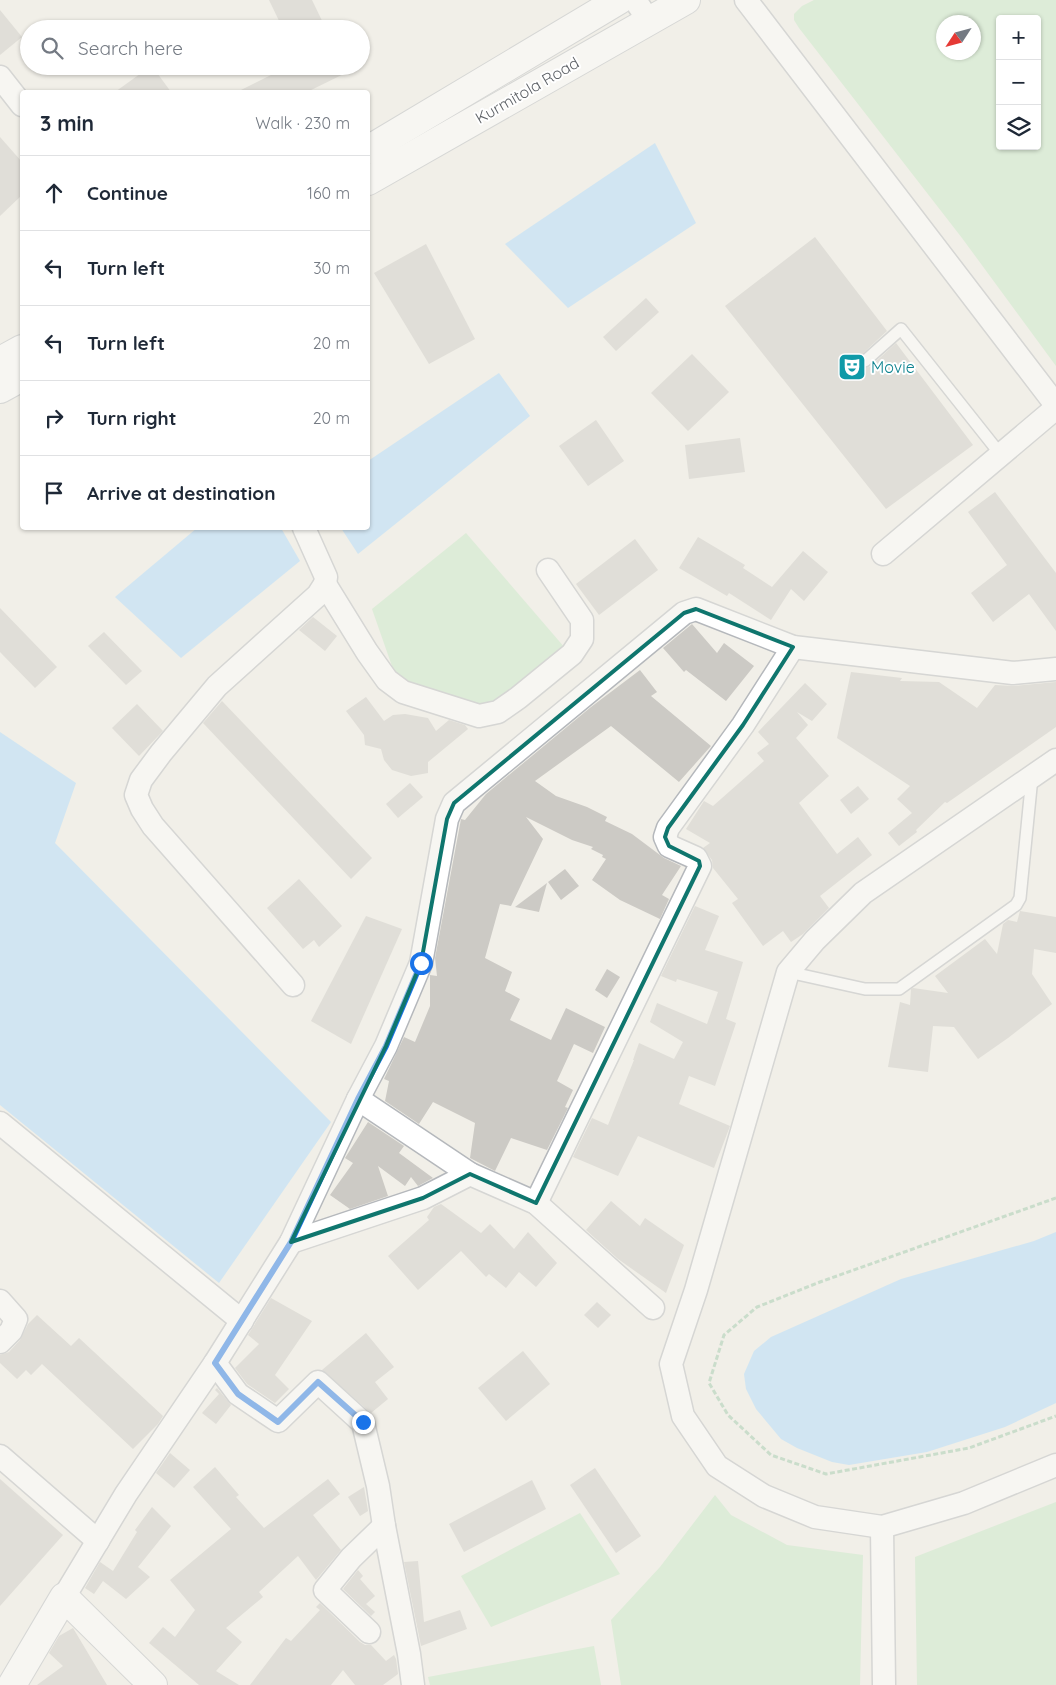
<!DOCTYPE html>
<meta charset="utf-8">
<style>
:root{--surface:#fff;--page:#f2f2f3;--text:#1f2937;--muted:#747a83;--line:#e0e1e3}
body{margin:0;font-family:Quicksand,sans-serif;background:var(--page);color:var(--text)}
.controls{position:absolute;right:15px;top:15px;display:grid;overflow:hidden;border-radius:5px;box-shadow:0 1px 4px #0004}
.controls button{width:45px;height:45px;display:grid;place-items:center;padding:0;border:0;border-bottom:1px solid var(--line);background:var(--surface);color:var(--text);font:25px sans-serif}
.compass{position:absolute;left:936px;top:15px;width:45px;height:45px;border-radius:50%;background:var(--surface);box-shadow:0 1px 4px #0004;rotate:234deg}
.stop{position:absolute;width:15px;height:15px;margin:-11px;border:4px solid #1a73e8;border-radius:50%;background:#fff}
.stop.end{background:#1a73e8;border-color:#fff;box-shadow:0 1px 5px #0008}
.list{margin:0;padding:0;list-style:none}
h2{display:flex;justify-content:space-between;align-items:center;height:65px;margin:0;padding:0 20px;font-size:21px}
h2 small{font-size:16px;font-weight:400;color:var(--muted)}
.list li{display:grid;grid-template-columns:32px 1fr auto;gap:15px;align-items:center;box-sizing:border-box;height:75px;padding:0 20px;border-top:1px solid var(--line)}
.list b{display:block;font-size:19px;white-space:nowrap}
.list em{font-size:16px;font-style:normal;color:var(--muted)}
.icon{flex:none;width:28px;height:28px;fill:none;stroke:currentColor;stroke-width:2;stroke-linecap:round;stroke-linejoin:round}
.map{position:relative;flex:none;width:1056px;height:1685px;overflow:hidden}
.search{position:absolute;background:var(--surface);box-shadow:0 1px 4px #0004;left:20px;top:20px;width:350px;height:55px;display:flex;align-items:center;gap:12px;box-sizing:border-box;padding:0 18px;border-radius:28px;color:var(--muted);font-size:19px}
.panel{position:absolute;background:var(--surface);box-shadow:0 1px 4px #0004;left:20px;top:90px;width:350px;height:440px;border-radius:5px}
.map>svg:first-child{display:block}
.green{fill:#c5e8c5;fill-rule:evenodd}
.water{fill:#aadaff}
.building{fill:#cccac5}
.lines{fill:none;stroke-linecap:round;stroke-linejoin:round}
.lane-casing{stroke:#b5b8bc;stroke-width:14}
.street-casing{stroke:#b5b8bc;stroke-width:25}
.secondary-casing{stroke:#b6babf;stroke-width:30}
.path{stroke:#9cc7a9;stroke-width:3;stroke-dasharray:5 2.5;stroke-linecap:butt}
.lane{stroke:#fff;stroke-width:11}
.street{stroke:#fff;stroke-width:22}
.secondary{stroke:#fff;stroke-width:28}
.route{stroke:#1a73e8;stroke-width:6}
.marked{fill:none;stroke:#0f766e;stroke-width:4;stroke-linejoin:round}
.labels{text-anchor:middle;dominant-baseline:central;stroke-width:4;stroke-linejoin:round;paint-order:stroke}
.street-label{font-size:16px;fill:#5f6368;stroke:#fff}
.culture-label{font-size:16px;fill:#0d838f;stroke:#fff;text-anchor:start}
</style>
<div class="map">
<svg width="1056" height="1685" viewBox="0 0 1056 1685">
<rect width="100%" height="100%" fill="#f1efe8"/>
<g class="green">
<path d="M 814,0 L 1056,0 L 1056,366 L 962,238 L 799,28 L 794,20 L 794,14 L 802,6 ZM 1000,19 L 1037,19 L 1037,146 L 1000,146 ZM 944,22 L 974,22 L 974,52 L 944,52 Z"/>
<path d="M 466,533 L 565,648 L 498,710 L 400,689 L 372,609 Z"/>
<path d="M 715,1495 L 731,1515 L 787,1545 L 863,1555 L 860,1685 L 621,1685 L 611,1620 L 660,1567 Z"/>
<path d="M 1056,1502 L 1056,1685 L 917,1685 L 915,1557 Z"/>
<path d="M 580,1513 L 620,1574 L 491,1627 L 461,1576 Z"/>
<path d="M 594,1646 L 601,1685 L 430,1685 L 428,1677 Z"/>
</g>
<g class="water">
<path d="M 655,143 L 696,223 L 568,308 L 505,244 Z"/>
<path d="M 499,373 L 530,416 L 358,554 L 341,528 L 368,528 L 368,461 Z"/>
<path d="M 197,528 L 281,528 L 300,561 L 181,658 L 115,597 Z"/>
<path d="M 0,732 L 76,783 L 55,843 L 331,1122 L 219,1283 L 0,1105 Z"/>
<path d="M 1056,1232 L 1056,1403 L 1005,1427 L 927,1452 L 849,1465 L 832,1462 L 797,1448 L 781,1439 L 756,1409 L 746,1389 L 744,1374 L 754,1351 L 771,1337 L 901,1279 L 1034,1241 Z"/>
</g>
<g class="building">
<path d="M 269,0 L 312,0 L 326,29 L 283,29 Z"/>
<path d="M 0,10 L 22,37 L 0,55 Z"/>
<path d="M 152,66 L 171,92 L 115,92 L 151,66 Z"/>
<path d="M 289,66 L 360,66 L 307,92 L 237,92 Z"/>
<path d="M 0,137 L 22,162 L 22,195 L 0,216 Z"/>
<path d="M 815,237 L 887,331 L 860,356 L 858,359 L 859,366 L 863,368 L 870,367 L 896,343 L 973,445 L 886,509 L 725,306 Z"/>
<path d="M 426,244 L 475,339 L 429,364 L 374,273 Z"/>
<path d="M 646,298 L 659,312 L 616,351 L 603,337 Z"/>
<path d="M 692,354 L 729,392 L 688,431 L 651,393 Z"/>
<path d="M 596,420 L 624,461 L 588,486 L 559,446 Z"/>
<path d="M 740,438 L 745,472 L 689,479 L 685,445 Z"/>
<path d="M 995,492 L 1056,573 L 1056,631 L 1029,594 L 993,622 L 971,593 L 1007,565 L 968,512 Z"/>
<path d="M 698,537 L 745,565 L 743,568 L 772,587 L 803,551 L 828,572 L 804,601 L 791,589 L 771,620 L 729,593 L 727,596 L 679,568 Z"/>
<path d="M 635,539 L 658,570 L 599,615 L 576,584 Z"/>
<path d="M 0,608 L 57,667 L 35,688 L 0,652 Z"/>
<path d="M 313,617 L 337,636 L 325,651 L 299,630 Z"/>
<path d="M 692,624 L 717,653 L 724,643 L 754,666 L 726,701 L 686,670 L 684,672 L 663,648 Z"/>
<path d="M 104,632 L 142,671 L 126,685 L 88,646 Z"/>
<path d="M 640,670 L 657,692 L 651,696 L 711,746 L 679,782 L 611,726 L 535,781 L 556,796 L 587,807 L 607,817 L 605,821 L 632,834 L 664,858 L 681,866 L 662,895 L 669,899 L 660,919 L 620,900 L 592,880 L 606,859 L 602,857 L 603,855 L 591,849 L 593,847 L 572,840 L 526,817 L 543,839 L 511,906 L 500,904 L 485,958 L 512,972 L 505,991 L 520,999 L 510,1020 L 551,1040 L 566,1008 L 605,1027 L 593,1053 L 574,1044 L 557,1081 L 573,1090 L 565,1107 L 568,1108 L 547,1150 L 511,1138 L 495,1171 L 470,1158 L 475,1123 L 433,1102 L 419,1124 L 385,1101 L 389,1081 L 384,1079 L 404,1037 L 415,1042 L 430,1006 L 430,975 L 437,976 L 435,958 L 461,819 L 465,820 L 486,794 L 591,707 Z"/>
<path d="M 851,672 L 902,678 L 900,681 L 939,682 L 977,708 L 995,685 L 1014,686 L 1056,682 L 1056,727 L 947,803 L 945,802 L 916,830 L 917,832 L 899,846 L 888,833 L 912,813 L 897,799 L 910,786 L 837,738 Z"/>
<path d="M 805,683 L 827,704 L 812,721 L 797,712 L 808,725 L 796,738 L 829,776 L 799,803 L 837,854 L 858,837 L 872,855 L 820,896 L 829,908 L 803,934 L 791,942 L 783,931 L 763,946 L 732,903 L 738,899 L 713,868 L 712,860 L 703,848 L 710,843 L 686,829 L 704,801 L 713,806 L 764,761 L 757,753 L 769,744 L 758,732 Z"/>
<path d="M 366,697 L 384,721 L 393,715 L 405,714 L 428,718 L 436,731 L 449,720 L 465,725 L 468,729 L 428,762 L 428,773 L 411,776 L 392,770 L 384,760 L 381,749 L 365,745 L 364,735 L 346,711 Z"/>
<path d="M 222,701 L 372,858 L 351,879 L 203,723 Z"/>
<path d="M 137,704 L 163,731 L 139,756 L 112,728 Z"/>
<path d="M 410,783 L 423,797 L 398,818 L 386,804 Z"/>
<path d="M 858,786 L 869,799 L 851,814 L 840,800 Z"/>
<path d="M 565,869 L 579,886 L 561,900 L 548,882 Z"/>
<path d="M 299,879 L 342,926 L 319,947 L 314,940 L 303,949 L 267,908 Z"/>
<path d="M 547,883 L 539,912 L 515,907 Z"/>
<path d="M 695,906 L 719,916 L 705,950 L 743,962 L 726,1019 L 736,1023 L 715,1086 L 689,1076 L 679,1104 L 730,1126 L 714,1168 L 638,1136 L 618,1176 L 573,1157 L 592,1118 L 608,1125 L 634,1060 L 633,1060 L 639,1043 L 674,1059 L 683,1042 L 650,1022 L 657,1003 L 707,1024 L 718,992 L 677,979 L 676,982 L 661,976 Z"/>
<path d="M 1020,911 L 1056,917 L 1056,953 L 1034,949 L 1032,974 L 1052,1004 L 1008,1038 L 978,1059 L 954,1027 L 933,1026 L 928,1072 L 888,1067 L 900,1002 L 910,1005 L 911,989 L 913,988 L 948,993 L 935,976 L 985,939 L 997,954 L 1003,924 L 1008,920 L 1017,922 Z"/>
<path d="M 366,916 L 402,929 L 351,1044 L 311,1021 Z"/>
<path d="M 607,969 L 620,977 L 607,998 L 595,990 Z"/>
<path d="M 368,1122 L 404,1146 L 399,1153 L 433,1178 L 418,1186 L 411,1177 L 405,1186 L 378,1166 L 388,1196 L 350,1209 L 330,1195 L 353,1163 L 345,1158 Z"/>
<path d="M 611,1201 L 640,1226 L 645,1218 L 684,1245 L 666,1293 L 618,1259 L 586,1230 Z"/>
<path d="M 441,1204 L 481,1233 L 490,1224 L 514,1249 L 528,1232 L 557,1263 L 536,1287 L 519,1272 L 506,1288 L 489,1274 L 486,1277 L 461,1251 L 418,1290 L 388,1256 L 429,1220 L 427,1217 L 434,1207 Z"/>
<path d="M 271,1298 L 312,1321 L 275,1375 L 289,1389 L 275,1403 L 247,1384 L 235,1368 L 259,1344 L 248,1335 Z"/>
<path d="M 597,1302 L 611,1315 L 598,1328 L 584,1315 Z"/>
<path d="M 37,1315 L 71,1346 L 79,1338 L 163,1416 L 158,1424 L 133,1449 L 42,1364 L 31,1375 L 26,1370 L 17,1379 L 0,1363 L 0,1355 L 9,1352 L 20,1340 L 28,1324 Z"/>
<path d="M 366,1333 L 394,1367 L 375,1382 L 388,1399 L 371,1413 L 322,1370 Z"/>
<path d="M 523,1351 L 550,1384 L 506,1421 L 478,1388 Z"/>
<path d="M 217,1388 L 231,1405 L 216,1424 L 202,1413 L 219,1394 L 215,1390 Z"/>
<path d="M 170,1453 L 190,1470 L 174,1488 L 156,1473 Z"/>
<path d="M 215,1467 L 239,1495 L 236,1497 L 264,1528 L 328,1479 L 340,1494 L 313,1515 L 341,1550 L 316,1580 L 298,1556 L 259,1592 L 263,1597 L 226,1628 L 242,1642 L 216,1671 L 239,1685 L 199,1685 L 149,1643 L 163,1627 L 175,1637 L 195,1610 L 170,1580 L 231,1529 L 193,1487 Z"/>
<path d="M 595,1468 L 641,1536 L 616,1553 L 570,1485 Z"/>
<path d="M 0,1479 L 63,1535 L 0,1606 Z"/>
<path d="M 532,1480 L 546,1509 L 464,1552 L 449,1524 Z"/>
<path d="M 364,1487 L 368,1511 L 360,1516 L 348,1497 Z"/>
<path d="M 152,1507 L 171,1526 L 138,1567 L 150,1577 L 126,1599 L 103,1581 L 94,1594 L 85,1588 L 100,1562 L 113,1571 L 137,1532 L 135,1530 Z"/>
<path d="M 418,1561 L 424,1622 L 460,1610 L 467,1629 L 421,1646 L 404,1562 Z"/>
<path d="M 358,1570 L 363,1576 L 360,1579 L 375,1596 L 366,1604 L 375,1612 L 371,1616 L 343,1589 Z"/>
<path d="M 320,1603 L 360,1642 L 365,1645 L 371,1645 L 386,1661 L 394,1655 L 396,1659 L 398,1674 L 383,1685 L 355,1685 L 343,1670 L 331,1685 L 250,1685 L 286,1638 L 291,1641 L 320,1610 L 316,1607 Z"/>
<path d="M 73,1628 L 107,1685 L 37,1685 L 63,1666 L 49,1653 L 59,1636 Z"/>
</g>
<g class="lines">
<defs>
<g id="lane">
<path d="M 865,361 L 901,329 L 1001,455"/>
<path d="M 788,972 L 865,989 L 899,989 L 1016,905 L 1020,898 L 1032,777"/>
</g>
<g id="street">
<path d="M 635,0 L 649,21"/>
<path d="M 746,0 L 1056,405"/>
<path d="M 0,77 L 22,105"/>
<path d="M 883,554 L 1056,408"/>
<path d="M 325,584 L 367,652 L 387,680 L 403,692 L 479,716 L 498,712 L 518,698 L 572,654 L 582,639 L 582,620 L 548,570"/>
<path d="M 1056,760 L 863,893 L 815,940 L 788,972 L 696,1290 L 671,1364 L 683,1416 L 717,1466 L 764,1496 L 815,1517 L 882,1527 L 964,1503 L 1056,1465"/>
<path d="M 293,985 L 153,826 L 142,809 L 136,795 L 141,780 L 161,753 L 217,686 L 318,595 L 325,584 L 326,577 L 304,528"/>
<path d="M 358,1099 L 470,1174 L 536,1203 L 653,1308"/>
<path d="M 0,1123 L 242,1321"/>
<path d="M 536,1203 L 700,866 L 696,858 L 669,846 L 665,837 L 668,828 L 743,725 L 793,647"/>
<path d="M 291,1242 L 423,1198 L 470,1174"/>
<path d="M 0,1301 L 16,1319 L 11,1331 L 0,1342"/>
<path d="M 215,1363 L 238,1394 L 278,1421 L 318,1382 L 363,1423 L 378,1486 L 384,1526 L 409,1654 L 413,1685"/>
<path d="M 0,1456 L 98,1541"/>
<path d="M 882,1527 L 884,1685"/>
<path d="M 64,1597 L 126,1494 L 215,1363 L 291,1242 L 358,1099 L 386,1046 L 421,963 L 447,819 L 454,803 L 684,613 L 696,609 L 793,647 L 1013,673 L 1056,669"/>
<path d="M 369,1632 L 325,1590 L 351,1558 L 384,1526"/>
</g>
<g id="secondary">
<path d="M 368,150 L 619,0"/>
<path d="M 368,181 L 686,0"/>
<path d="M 0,361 L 22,349"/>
<path d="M 0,389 L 22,377"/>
<path d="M 12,1685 L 64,1597 L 153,1685"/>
</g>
</defs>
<use href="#lane" class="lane-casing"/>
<use href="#street" class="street-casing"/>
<use href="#secondary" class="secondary-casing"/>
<path class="path" d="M 1056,1198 L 820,1282 L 757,1307 L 724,1335 L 709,1383 L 728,1415 L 771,1455 L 826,1474 L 969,1448 L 1056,1416"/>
<use href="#lane" class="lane"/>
<use href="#street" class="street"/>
<use href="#secondary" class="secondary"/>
</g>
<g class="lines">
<path class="route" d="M 363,1422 L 318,1382 L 278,1422 L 238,1394 L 215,1363 L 291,1242 L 358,1099 L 386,1046 L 421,963"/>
</g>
<path d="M0 0H1056V1685H0ZM 696,609 L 793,647 L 743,725 L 668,828 L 665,837 L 669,846 L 699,861 L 700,866 L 536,1203 L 470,1174 L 423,1198 L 291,1242 L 386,1046 L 421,963 L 447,819 L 454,803 L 684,613 Z" fill="#f1efe8" fill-opacity=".55" fill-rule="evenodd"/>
<path class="marked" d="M 696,609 L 793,647 L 743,725 L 668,828 L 665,837 L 669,846 L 699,861 L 700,866 L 536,1203 L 470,1174 L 423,1198 L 291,1242 L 386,1046 L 421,963 L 447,819 L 454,803 L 684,613 Z"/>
<defs>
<symbol id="theatre-square" viewBox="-11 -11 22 22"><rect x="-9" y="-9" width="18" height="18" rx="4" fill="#0f9aa8" stroke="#fff"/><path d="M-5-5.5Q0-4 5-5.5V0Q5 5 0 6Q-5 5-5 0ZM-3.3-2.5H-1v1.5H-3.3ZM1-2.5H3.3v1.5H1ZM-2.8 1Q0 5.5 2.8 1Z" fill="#fff"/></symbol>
</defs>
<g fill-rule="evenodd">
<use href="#theatre-square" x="836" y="351" width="32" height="32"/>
</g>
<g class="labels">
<g class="street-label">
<text transform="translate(527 90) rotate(-30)">Kurmitola Road</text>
</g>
<g class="culture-label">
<text x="871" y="367">Movie</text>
</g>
</g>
</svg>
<div class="controls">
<button>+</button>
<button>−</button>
<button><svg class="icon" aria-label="layers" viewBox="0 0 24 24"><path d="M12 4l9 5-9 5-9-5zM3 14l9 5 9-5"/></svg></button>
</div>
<svg class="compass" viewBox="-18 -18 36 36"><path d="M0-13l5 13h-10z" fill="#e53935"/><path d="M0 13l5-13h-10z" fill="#747a83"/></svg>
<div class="stop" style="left:421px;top:963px"></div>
<div class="stop end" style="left:363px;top:1422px"></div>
<div class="search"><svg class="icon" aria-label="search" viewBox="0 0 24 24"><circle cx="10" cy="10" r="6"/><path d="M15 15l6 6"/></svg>Search here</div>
<section class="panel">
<h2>3 min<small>Walk · 230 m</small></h2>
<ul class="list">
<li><svg class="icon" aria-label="ahead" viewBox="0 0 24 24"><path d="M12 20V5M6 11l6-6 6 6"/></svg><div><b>Continue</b></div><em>160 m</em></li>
<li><svg class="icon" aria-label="left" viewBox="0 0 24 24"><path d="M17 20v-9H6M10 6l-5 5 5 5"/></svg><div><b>Turn left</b></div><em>30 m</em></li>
<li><svg class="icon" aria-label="left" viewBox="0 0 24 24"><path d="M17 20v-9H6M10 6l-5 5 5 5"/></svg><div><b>Turn left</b></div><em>20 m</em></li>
<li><svg class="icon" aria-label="right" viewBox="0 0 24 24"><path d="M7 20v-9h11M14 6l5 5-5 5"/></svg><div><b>Turn right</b></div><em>20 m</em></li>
<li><svg class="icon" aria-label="arrive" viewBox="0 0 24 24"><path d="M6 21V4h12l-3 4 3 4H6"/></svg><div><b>Arrive at destination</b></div></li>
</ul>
</section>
</div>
